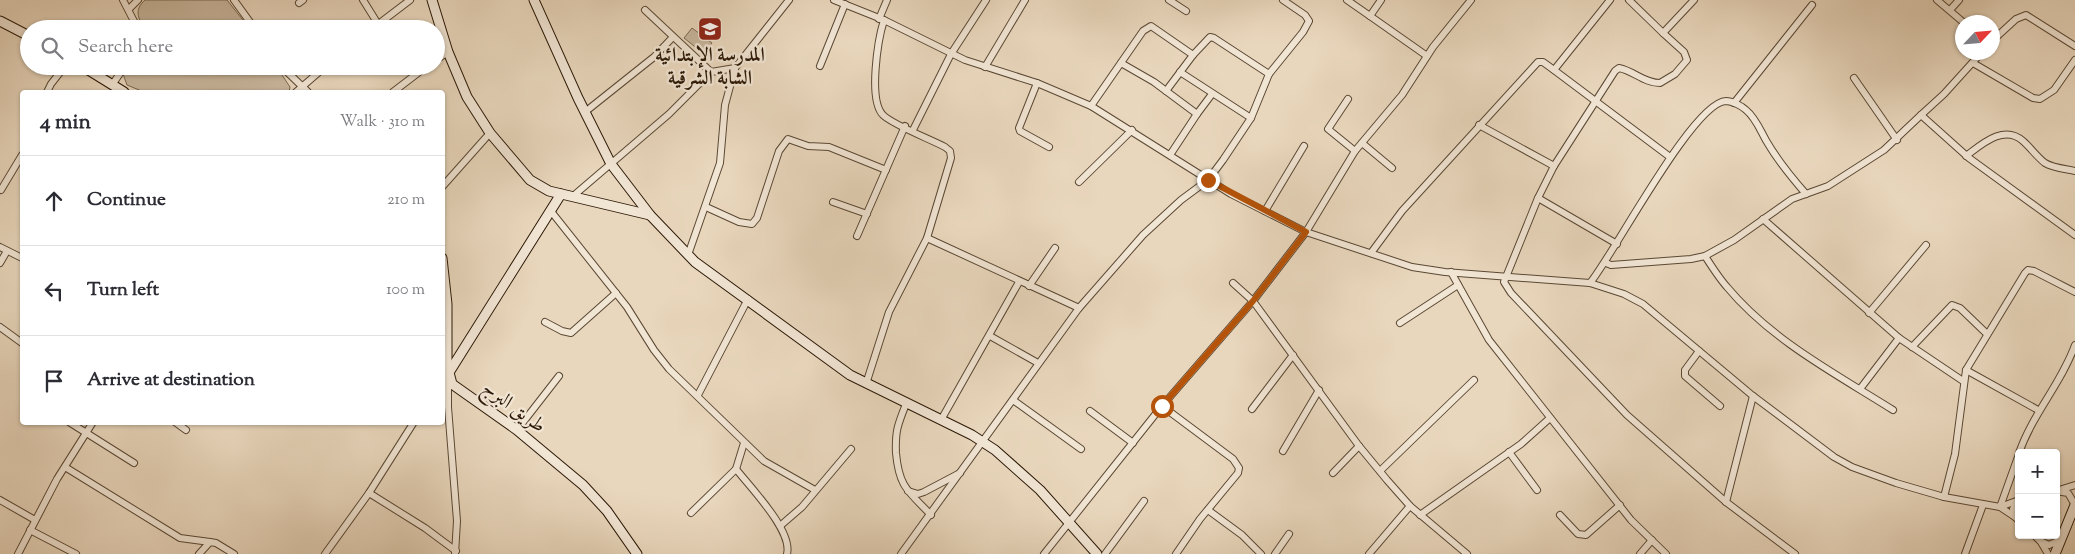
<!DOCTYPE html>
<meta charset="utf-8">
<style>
:root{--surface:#fff;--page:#f2f2f3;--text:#2b2b33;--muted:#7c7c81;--line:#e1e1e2}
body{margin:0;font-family:"Sorts Mill Goudy",Amiri,serif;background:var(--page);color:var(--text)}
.controls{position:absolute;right:15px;bottom:15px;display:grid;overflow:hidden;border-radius:5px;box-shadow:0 1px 4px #0004}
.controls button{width:45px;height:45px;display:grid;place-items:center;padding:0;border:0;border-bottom:1px solid var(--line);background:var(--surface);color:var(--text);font:25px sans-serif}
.compass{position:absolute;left:1955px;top:15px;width:45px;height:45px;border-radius:50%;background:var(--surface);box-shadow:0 1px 4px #0004;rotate:64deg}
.stop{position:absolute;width:15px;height:15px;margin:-11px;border:4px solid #b45309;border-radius:50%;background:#fff}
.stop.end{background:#b45309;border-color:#fff;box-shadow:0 1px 5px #0008}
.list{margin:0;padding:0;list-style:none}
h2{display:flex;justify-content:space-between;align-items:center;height:65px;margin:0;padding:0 20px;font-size:21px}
h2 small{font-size:16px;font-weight:400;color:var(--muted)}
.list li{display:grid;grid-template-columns:32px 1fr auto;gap:15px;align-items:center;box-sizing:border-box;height:90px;padding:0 20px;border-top:1px solid var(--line)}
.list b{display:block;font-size:19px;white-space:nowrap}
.list em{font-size:16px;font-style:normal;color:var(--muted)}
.icon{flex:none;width:28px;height:28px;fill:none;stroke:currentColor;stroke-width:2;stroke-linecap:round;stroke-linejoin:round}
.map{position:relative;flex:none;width:2075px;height:554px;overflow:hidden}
.search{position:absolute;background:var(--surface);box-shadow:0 1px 4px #0004;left:20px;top:20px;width:425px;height:55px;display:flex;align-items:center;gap:12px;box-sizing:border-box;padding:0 18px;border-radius:28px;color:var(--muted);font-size:19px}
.panel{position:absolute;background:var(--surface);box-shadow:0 1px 4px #0004;left:20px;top:90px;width:425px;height:335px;border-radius:5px}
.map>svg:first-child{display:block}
.green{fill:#c9b79e;stroke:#7a6852}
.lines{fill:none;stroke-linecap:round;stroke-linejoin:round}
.street-casing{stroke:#5a4834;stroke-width:8}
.secondary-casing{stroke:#2b1806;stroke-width:11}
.street{stroke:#f1e5d4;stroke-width:6}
.secondary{stroke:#f1e5d4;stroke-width:9}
.route{stroke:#b45309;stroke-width:6}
.labels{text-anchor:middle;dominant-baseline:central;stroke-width:4.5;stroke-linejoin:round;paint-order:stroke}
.poi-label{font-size:20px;font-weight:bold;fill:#2b1806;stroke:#f1e5d4}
.street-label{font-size:20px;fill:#2b1806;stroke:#f1e5d4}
</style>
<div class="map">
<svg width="2075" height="554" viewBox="0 0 2075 554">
<rect width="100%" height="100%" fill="#e9d7bd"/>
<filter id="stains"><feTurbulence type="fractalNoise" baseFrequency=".004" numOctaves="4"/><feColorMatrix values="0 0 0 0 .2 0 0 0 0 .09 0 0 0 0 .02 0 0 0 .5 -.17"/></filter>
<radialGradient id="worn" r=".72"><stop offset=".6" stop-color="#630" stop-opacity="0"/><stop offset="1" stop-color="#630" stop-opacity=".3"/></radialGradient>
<g class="green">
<path d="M 145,0 L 227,0 L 250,29 L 144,29 C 138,17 134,10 145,0 Z"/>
<path d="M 692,28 L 712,43 L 704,54 L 684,38 Z"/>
<path d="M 128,66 L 276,66 L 290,87 L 289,92 L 144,92 L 127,85 L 123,74 Z"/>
</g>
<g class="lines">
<defs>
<g id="street">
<path d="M 123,0 L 138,29"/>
<path d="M 234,0 L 255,29"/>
<path d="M 363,0 L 378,24"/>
<path d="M 834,0 L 884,20 L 965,60 L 1037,83 L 1091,106 L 1231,194 L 1306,232 L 1412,267 L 1445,272 L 1590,283 L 1624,294 L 1643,304 L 1753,396 L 1834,457 L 1852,467 L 1896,483 L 1944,497 L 2000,507 L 2019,454"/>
<path d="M 1169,0 L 1186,11"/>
<path d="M 1347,0 L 1370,16 L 1381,0"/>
<path d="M 1629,0 L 1663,33 L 1694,0"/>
<path d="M 1937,0 L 1963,22"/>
<path d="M 299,3 L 303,0"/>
<path d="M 129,9 L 138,0"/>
<path d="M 645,10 L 711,72"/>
<path d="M 1950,10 L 1959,0"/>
<path d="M 1370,16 L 1427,56"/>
<path d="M 879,19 L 887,0"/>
<path d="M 372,29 L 410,0"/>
<path d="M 1663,33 L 1684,52 L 1687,60 L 1675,74 L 1660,83 C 1644,83 1634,71 1619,68 L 1615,71 L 1554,166 L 1538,198 L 1504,282 L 1511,293 L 1627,415 L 1726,502 L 1795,554"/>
<path d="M 1992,41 L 2016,19 L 2026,15 L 2075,46"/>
<path d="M 436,60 L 448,52"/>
<path d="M 1121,63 L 1154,82 L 1197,114 L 1170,155"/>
<path d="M 1973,63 L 2033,98 L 2040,99 L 2054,90 L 2075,60"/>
<path d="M 281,66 L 308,92"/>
<path d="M 820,66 L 845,4"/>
<path d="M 985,67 L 1025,0"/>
<path d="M 1554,70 L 1610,0"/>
<path d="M 1180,72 L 1251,118"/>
<path d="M 1854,78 L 1897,140"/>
<path d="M 1037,83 L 1019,128 L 1020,131 L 1049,147"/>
<path d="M 112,85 L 125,66"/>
<path d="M 1166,91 L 1193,55"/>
<path d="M 47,92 L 51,84 L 65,66"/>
<path d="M 296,92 L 326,66"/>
<path d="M 393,92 L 427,66"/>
<path d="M 1348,99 L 1328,129 L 1355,151"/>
<path d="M 1734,103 L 1812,5"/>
<path d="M 1091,106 L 1143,31 L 1151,26 L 1193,55 L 1210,37 L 1214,38 L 1269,74 L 1303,32 L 1309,21 L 1305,15 L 1283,0"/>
<path d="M 585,112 L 654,57 L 672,38"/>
<path d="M 1197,114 L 1212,94"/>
<path d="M 1921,115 L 1944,94 L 1982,52"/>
<path d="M 1479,125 L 1554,166"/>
<path d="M 913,130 L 951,54 L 986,0"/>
<path d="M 1362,143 L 1392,168"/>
<path d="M 1966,156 C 1982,144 2004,124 2023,141 C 2031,148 2037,157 2045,163 C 2053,168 2066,169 2075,171"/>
<path d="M 1079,182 L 1132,130"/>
<path d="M 442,187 L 490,133"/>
<path d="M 1,190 L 22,155"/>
<path d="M 572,197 L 669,114 L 711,72 L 735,68"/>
<path d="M 1538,198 L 1617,244"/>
<path d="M 833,202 L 867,214"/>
<path d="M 706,207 L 739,222 L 752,224 L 757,218 L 779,151 L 788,139 L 808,146 L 829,147 L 886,170"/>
<path d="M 550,210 L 627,307 L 654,350 L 669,369 L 764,461 L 815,490"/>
<path d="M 1265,211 L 1304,146"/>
<path d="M 1763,219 L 1899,338 L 1963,381"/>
<path d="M 857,236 L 905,126"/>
<path d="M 927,238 L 1079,308"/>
<path d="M 0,247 L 22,258"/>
<path d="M 1371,253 L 1402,211 L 1538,62 L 1543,62 L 1554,70 L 1670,157"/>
<path d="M 688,255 L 720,163 L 725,105 L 735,68 L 789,0"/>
<path d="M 1705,256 C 1712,267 1719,278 1727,287 C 1771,340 1836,374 1893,410"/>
<path d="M 0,263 L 7,251"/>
<path d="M 1606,263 L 1611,265 L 1691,259 L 1705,256 L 1734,240 L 1792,199 L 1828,186 L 1884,150 L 1921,115 L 1969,158 L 2075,235"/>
<path d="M 1451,272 L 1489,340 L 1631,520 L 1666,554"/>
<path d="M 1233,283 L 1253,301 L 1359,446 L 1387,480 L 1410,506 L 1467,554"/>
<path d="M 1590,283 C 1614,254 1693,102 1726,101 C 1732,101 1742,106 1746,110 C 1756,118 1761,132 1767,142 C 1778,161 1792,178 1806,194"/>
<path d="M 1029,286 L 1055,248"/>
<path d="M 1869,313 L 1926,245"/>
<path d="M 545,322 L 562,331 L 571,333 L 616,293"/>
<path d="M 1400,323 L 1458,285"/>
<path d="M 0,327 L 22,343"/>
<path d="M 990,336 L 1038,363"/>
<path d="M 1912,347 L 1952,305 L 1960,308 L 1987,334"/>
<path d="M 1699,351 L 1685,370 L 1685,376 L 1720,406"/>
<path d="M 1966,370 L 2038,410"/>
<path d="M 448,377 L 448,407 L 457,521 L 455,554"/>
<path d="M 866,384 L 889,312 L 927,238 L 951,158 L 950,151 L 945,147 C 930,139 893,125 883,115 C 868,100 878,39 884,20"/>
<path d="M 1860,389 L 1899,338"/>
<path d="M 698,395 L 748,299"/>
<path d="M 1013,400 L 1081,449"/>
<path d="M 906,404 C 898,424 895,431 896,453 C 899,487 908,491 931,515"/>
<path d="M 1162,406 L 1233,459 L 1239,468 L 1238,473 L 1200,519 L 1176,554"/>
<path d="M 1252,409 L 1293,355"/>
<path d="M 1090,411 L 1133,443"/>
<path d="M 941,420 L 1019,282"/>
<path d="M 69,422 L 134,463"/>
<path d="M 175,422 L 186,430"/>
<path d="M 517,430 L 559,376"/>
<path d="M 1283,451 L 1319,390"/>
<path d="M 1509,452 L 1537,490"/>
<path d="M 2019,453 C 2033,413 2061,384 2075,345"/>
<path d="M 65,467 L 180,538 L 210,542"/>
<path d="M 736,469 C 750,487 793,531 787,554"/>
<path d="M 1380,471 L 1474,380"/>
<path d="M 1333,473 L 1359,446"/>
<path d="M 2059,490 L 2075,485"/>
<path d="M 908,491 L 918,494 L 924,492 L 960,473"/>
<path d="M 2056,491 L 2068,493 L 2075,505"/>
<path d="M 369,493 L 425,528 L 456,551"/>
<path d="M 1944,497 L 1955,454 L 1966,370 L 2025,273 L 2028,270 L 2034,271 L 2075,292"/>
<path d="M 0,500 L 35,520"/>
<path d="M 2018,500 L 2013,509 L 2015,517 L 2019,521"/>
<path d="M 1726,502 L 1753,396"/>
<path d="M 1208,510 L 1242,535 L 1261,554"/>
<path d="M 691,513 L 736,469 L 744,443"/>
<path d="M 1420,515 L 1521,444 L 1550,418"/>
<path d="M 1560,515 L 1578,534 L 1586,535 L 1620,505"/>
<path d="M 2015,517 L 2000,507 L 2019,500"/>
<path d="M 780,526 L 802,507 L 851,449"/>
<path d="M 30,530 L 76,554"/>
<path d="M 2034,535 L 2040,541 L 2049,545 L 2060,540"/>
<path d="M 2041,542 L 2048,554"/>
<path d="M 18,554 L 57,479 L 93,422"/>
<path d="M 199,554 L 210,542 L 216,543 L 234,554"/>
<path d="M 325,554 L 369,493 L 414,422"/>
<path d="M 901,554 L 1079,308 L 1143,235 L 1181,200 L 1208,180 L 1223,160 L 1251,118 L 1269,74"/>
<path d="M 1044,554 L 1162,406 L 1253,301 L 1306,232 L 1355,151 L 1402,95 L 1433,47 L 1471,0"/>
<path d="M 1105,554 L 1144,501"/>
<path d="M 1275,554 L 1289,534"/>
<path d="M 1369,554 L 1410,506"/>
<path d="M 1640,554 L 1652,540"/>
<path d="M 1965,554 L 1983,505"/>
</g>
<g id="secondary">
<path d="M 432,0 L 448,52 L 467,97 L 490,133 L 530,180 L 549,191 L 650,215"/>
<path d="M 534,0 L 578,98 L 611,164 L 650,215 L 695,262 L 850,375 L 972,435 L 995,450 L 1040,490 L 1097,554"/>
<path d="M 0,21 L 29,36"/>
<path d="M 82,66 L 124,92"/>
<path d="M 442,258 L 447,304 L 447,365 L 452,384 L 517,430 L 583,485 L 607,511 L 637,554"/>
<path d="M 448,374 L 561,194"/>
<path d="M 2055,554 L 2075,505"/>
</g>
</defs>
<use href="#street" class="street-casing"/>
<use href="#secondary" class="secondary-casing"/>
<use href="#street" class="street"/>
<use href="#secondary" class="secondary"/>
</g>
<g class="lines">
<path class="route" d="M 1162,406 L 1253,301 L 1306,232 L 1208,180"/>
</g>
<defs>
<symbol id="school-square" viewBox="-11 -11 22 22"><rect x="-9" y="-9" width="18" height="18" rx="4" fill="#8f2418" stroke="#f1e5d4"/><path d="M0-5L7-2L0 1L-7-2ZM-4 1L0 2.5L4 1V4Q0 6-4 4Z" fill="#fff"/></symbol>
</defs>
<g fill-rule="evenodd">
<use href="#school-square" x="696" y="15" width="28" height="28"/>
</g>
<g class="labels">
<g class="poi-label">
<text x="710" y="56">المدرسة الإبتدائية<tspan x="710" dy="23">الشابة الشرقية</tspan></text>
</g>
<g class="street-label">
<text transform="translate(513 408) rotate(36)">طريق البرج</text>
</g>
</g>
<rect width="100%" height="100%" filter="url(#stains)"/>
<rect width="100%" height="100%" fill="url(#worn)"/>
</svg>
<div class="controls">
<button>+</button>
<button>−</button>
</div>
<svg class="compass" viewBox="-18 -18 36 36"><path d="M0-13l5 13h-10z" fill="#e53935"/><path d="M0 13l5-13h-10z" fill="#7c7c81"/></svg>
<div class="stop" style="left:1162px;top:406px"></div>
<div class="stop end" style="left:1208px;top:180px"></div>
<div class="search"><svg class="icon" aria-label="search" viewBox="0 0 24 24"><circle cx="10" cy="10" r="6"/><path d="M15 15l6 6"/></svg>Search here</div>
<section class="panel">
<h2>4 min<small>Walk · 310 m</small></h2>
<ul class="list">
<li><svg class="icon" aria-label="ahead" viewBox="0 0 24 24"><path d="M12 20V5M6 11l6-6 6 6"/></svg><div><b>Continue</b></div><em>210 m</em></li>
<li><svg class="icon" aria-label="left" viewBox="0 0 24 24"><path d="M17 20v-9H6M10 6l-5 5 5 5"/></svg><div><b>Turn left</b></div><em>100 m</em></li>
<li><svg class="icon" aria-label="arrive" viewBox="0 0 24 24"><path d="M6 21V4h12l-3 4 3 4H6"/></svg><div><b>Arrive at destination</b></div></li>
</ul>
</section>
</div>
